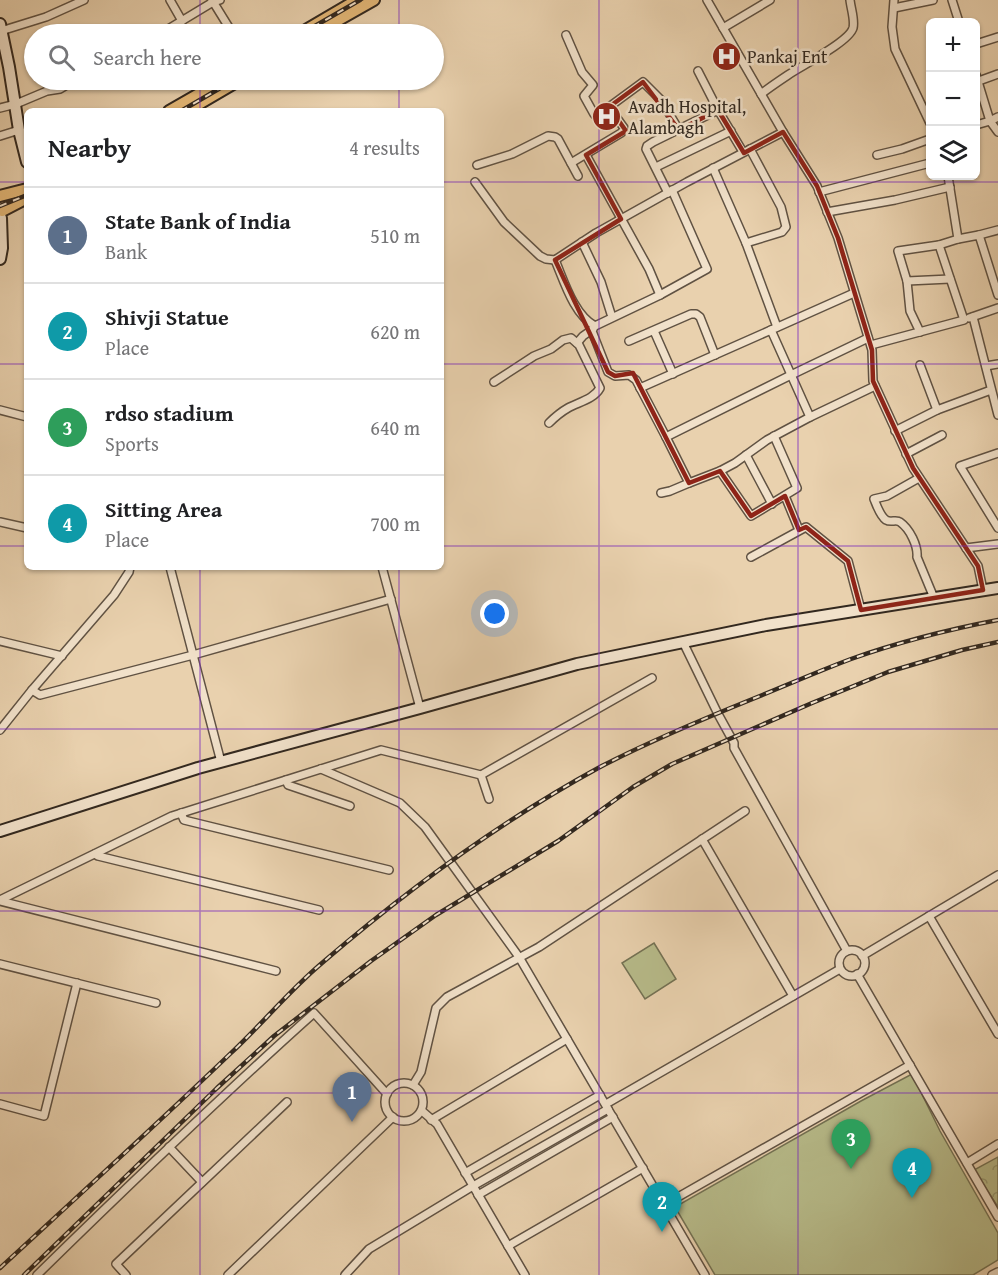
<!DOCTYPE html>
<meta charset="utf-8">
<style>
:root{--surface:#fff;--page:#f2f2f2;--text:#202124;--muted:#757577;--line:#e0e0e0;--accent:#ea580c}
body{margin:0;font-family:"Gentium Book Plus",serif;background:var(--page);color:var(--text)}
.controls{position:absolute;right:18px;top:18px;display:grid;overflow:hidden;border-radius:9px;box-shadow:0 2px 4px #0004}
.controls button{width:54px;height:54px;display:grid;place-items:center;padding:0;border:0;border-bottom:2px solid var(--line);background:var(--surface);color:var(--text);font:30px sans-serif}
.you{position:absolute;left:495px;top:614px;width:21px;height:21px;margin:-15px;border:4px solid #fff;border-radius:50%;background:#1a73e8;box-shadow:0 0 0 9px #1a73e833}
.badge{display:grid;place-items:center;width:39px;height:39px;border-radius:50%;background:var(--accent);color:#fff;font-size:20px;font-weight:700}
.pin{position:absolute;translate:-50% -50px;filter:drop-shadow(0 2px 3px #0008)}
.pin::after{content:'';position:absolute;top:32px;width:21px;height:18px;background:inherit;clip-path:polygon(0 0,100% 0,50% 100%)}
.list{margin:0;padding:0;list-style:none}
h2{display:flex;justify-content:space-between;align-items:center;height:78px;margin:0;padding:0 24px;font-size:26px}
h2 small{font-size:20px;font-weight:400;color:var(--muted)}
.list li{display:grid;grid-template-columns:39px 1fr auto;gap:18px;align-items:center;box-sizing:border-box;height:96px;padding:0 24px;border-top:2px solid var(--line)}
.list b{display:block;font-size:22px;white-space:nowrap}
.list p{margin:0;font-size:20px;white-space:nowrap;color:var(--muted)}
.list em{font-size:20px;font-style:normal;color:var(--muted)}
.icon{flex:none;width:33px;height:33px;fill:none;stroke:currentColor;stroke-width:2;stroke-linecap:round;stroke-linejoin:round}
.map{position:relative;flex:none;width:998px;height:1275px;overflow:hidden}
.search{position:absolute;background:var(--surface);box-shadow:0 2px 4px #0004;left:24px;top:24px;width:420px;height:66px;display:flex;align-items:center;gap:15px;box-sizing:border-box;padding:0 21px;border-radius:33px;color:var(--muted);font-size:22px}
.panel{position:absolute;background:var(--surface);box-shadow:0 2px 4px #0004;left:24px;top:108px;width:420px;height:462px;border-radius:9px}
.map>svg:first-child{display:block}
.park{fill:url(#park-crowns);stroke:#747254;stroke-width:1.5}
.garden{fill:#b7bb8a;stroke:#747254;stroke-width:1.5}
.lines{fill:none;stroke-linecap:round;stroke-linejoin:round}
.street-casing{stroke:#605243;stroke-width:10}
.secondary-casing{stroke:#32281f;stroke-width:14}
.primary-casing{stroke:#32281f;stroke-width:14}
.street{stroke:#f1e1ca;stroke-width:7}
.secondary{stroke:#f1e1ca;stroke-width:10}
.primary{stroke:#e4b877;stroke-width:10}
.rail-casing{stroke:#32281f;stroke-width:4.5}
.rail{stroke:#f1e1ca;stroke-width:2;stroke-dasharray:7;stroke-linecap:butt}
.marked{fill:none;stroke:#8f2418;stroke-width:4.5;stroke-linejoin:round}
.grid{fill:none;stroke:#7b2cbf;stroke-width:1.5;stroke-opacity:0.55}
.labels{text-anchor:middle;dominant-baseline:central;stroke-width:5;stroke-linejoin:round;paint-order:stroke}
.poi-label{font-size:18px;fill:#32281f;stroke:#f1e1ca;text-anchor:start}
</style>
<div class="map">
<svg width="998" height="1275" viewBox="0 0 998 1275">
<defs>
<pattern id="park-crowns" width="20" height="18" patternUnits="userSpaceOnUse" patternTransform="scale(1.5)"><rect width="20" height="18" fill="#b7bb8a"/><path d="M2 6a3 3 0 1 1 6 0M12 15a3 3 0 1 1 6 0" fill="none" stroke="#959870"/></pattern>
</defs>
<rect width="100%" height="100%" fill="#e9d1ae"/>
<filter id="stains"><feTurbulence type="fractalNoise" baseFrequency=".00333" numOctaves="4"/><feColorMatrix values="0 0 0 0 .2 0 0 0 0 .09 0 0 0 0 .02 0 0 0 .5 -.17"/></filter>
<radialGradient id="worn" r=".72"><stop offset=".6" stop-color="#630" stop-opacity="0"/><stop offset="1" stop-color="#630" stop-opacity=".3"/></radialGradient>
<path class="park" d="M 998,1157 L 998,1207 L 974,1170 Z"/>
<g class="garden">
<path d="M 654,943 L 676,979 L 645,999 L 622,963 Z"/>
<path d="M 912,1074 L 940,1131 L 998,1233 L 998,1260 L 973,1275 L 715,1275 L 675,1207 L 861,1101 Z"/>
</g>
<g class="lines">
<defs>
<g id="street">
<path d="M 170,0 L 182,21"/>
<path d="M 212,0 L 233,34"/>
<path d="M 707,0 L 783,132 L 817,186 L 838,238 L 872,350 L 873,381 L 913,468 L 978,566 L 983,590"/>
<path d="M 894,0 L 892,27 L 895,49 L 930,123"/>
<path d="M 952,0 L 959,22"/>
<path d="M 894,8 L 933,0"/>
<path d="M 723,28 L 770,0"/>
<path d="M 1,31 L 46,17 L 84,0"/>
<path d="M 160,34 L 213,2 L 220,0"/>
<path d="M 566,35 L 582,72 L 593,85 L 584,96 L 594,114 L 609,107 L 643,82 L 661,100 L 679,130"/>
<path d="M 976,44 L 998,37"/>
<path d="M 698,71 L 718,110"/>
<path d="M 976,75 L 990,121 L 998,117"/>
<path d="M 976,82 L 998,74"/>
<path d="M 761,94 C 770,87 779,81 788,75 C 801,66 849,42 853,28 C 855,20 851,9 850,0"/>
<path d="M 0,108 L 16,104 L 47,91 L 60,89 L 75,80"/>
<path d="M 976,125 L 990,121 L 998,132"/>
<path d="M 0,136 L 19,130"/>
<path d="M 586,155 L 649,269 L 660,295"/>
<path d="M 877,155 L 902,149 L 930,139"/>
<path d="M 571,163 L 621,133 L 624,130 L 624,128 L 609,107"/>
<path d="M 477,165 L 512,154 L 548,136 L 555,137 L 558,139 L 578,176"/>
<path d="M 656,167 L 731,131"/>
<path d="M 713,168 L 746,243 L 777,327"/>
<path d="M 475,182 L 504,222 L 540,256 L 546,259 L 555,260 L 596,233 L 687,182 L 783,132"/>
<path d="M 819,192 L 930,163"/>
<path d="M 668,193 L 646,149 L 647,146 L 653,142 L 718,110 L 743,152"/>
<path d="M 827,212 L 895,200 L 950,187"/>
<path d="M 979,235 L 998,230"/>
<path d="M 958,239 L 979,235 L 998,295"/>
<path d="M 582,242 L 601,282 L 611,314"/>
<path d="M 746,243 L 782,232 L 786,227 L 781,207 L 750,149"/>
<path d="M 939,245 L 898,251 L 907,281 L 950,279"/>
<path d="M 555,260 C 564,281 574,315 595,326 L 660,295 L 707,269 L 672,190"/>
<path d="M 907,281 L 910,311 L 920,332"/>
<path d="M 854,293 L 771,330 L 810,417 L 875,386"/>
<path d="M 973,317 L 998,415"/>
<path d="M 969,318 L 998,308"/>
<path d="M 592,331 L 608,372 L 615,376 L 629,375 L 636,380 L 666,437"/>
<path d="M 654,331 L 673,374"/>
<path d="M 629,341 L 691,314 L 696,314 L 700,317 L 715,355"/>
<path d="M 577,343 L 583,336 L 593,329"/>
<path d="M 871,345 L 964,320 L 939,245 L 958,239 L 948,176"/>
<path d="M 986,366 L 998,364"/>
<path d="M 494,382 L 534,356 L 551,349 L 563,340 L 571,338 L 579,345 L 600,388 C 594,399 579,402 568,408 C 561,412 555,417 549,423"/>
<path d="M 640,388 L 771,330"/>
<path d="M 0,410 L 27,417"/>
<path d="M 937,410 L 991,390"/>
<path d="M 895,431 L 937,410 L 920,365"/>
<path d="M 998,453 L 960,466 L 998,528"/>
<path d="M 906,454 L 942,435"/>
<path d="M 746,455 L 772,504"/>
<path d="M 720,471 L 751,516 L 797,488 L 774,436"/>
<path d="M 919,478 L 887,496 L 874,499 C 877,506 880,516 886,520 C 891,523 896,519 900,522 C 910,529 918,546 917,557 L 934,598"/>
<path d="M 689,483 L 720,471 L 735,463 L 767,440 L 810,417"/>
<path d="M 661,493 L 670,491 L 689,483 L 666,437 L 791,375 L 868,338"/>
<path d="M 785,496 L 799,530"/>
<path d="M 0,522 L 27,528"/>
<path d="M 966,548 L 998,544"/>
<path d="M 751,557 L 806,527 L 848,561 L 861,610"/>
<path d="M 170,567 L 221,762"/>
<path d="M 382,567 L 420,708"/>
<path d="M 0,641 L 62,656"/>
<path d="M 683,642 L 718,714 L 734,743 L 734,748 L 847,951"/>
<path d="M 32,690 L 40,695 L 193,655 L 391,599"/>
<path d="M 0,730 L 32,690 L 114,595 L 129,572 L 130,567"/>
<path d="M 321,769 L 400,803 L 425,827 L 519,957 L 705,1275"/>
<path d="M 481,775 L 489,799"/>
<path d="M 286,780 L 288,785 L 350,806"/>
<path d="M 181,813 L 184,820 L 389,870"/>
<path d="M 702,839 L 793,996"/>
<path d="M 95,854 L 98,856 L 319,910"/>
<path d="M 0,900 L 172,816 L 381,750 L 481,775 L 652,678"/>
<path d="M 0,901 L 276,971"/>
<path d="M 929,916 L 998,1034"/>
<circle cx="852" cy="963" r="13"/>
<path d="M 862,956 L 998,875"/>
<path d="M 0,964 L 156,1003"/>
<path d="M 857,974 L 998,1217"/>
<circle cx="404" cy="1102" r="19"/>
<path d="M 413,1085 L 421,1072 L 436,1008 L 447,997 L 539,947 L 745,811"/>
<path d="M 0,1104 L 44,1116 L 77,983"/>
<path d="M 606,1104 L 840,969"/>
<path d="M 422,1111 L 437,1124 L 525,1275"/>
<path d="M 431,1120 L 567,1039"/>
<path d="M 169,1147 L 202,1182"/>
<path d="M 967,1163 L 998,1144"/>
<path d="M 465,1173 L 600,1095"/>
<path d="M 478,1195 L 613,1117"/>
<path d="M 664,1205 L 910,1065"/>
<path d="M 508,1246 L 643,1168"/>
<path d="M 37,1275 C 128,1186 219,1098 314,1013 L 387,1094"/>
<path d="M 126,1275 L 116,1264 L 287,1102"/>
<path d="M 228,1275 L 393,1117"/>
<path d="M 345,1275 L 369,1249 L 473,1186 L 608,1109"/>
<path d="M 992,1275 L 998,1272"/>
</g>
<g id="secondary">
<path d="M 0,24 L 9,67 L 19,130 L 27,162"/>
<path d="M 0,259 L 2,248 L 1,218"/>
<path d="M 0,831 L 198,768 L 420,708 L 577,664 L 766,625 L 998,588"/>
</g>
<g id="primary">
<path d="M 299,34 L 357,0"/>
<path d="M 314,34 L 374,0"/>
<path d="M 169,111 L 223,80"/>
<path d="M 187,111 L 240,80"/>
<path d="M 0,196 L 27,189"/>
<path d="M 2,211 L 27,198"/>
</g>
</defs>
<use href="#street" class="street-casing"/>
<use href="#secondary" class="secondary-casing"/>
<use href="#primary" class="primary-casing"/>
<use href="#street" class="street"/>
<use href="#secondary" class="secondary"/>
<use href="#primary" class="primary"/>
<defs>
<g id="rail">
<path d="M 301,34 L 360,0"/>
<path d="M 181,111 L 234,80"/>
<path d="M 0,206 L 27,195"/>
<path d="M 0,1268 C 77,1197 155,1126 231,1053 C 262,1024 290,990 322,963 C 408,889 501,821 600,767 C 650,741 703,719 755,698 C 787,685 819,671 851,659 C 896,643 951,629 998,620"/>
<path d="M 24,1275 L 217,1088 L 274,1036 L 371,961 L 436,915 L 558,841 L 633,787 L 672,764 L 812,703 L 888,672 L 962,650 L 998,642"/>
</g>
</defs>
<use href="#rail" class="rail-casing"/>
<use href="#rail" class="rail"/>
</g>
<path class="marked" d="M 643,82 L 679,130 L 718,110 L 744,153 L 783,132 L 817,186 L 838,238 L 872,350 L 873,381 L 913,468 L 978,566 L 983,590 L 861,610 L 848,561 L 806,527 L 799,530 L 785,496 L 751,516 L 720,471 L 689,483 L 633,373 L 615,376 L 608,372 L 555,260 L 621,219 L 586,155 L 626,131 L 609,107 Z"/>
<path class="grid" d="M 200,0 L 200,34M 399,0 L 399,34M 599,0 L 599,1275M 798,0 L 798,1275M 200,80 L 200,111M 399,80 L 399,111M 0,182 L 27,182M 441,182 L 998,182M 0,364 L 27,364M 441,364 L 998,364M 0,546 L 27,546M 441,546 L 998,546M 200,567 L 200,1275M 399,567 L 399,1275M 0,729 L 998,729M 0,911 L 998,911M 0,1093 L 998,1093"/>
<defs>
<symbol id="hospital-disc" viewBox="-11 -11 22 22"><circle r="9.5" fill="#8f2418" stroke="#f1e1ca"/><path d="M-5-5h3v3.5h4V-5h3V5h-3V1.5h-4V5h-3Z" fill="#fff"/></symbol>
</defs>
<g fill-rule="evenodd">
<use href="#hospital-disc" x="710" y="40" width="33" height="33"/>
<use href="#hospital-disc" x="590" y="100" width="33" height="33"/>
</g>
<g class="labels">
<g class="poi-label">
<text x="747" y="56">Pankaj Ent</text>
<text x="628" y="106">Avadh Hospital,<tspan x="628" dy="21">Alambagh</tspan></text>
</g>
</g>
<rect width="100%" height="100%" filter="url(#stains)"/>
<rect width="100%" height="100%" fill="url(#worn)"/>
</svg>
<div class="controls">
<button>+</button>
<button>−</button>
<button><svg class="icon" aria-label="layers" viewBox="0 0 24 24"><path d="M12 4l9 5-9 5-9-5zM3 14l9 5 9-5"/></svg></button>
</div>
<div class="you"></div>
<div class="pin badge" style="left:352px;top:1122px;background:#5c6f8a">1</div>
<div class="pin badge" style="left:662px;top:1232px;background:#0f9aa8">2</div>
<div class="pin badge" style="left:851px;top:1169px;background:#2e9e5b">3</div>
<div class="pin badge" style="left:912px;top:1198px;background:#0f9aa8">4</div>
<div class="search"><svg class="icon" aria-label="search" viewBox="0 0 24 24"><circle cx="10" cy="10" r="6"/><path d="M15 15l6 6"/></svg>Search here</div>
<section class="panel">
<h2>Nearby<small>4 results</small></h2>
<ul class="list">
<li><span class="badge" style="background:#5c6f8a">1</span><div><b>State Bank of India</b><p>Bank</p></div><em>510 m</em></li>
<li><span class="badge" style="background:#0f9aa8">2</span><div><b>Shivji Statue</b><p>Place</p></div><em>620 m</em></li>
<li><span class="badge" style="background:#2e9e5b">3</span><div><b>rdso stadium</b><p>Sports</p></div><em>640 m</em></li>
<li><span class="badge" style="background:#0f9aa8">4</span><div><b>Sitting Area</b><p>Place</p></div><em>700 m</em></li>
</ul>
</section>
</div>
